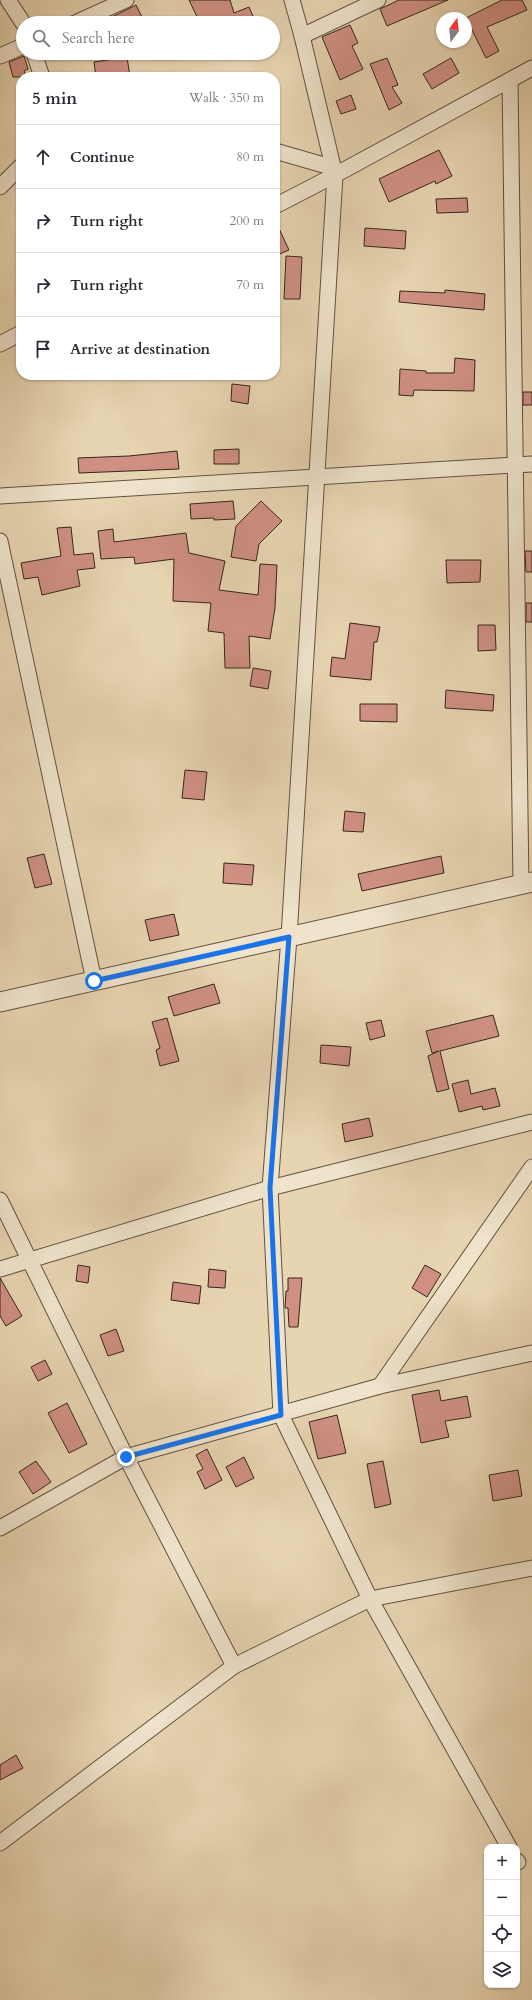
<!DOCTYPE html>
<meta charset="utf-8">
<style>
:root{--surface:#fff;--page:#f2f2f3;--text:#2b2b33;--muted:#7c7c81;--line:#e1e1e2}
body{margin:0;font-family:Cardo,serif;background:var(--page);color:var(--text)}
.controls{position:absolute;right:12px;bottom:12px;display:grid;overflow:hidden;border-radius:8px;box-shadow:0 1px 3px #0004}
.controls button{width:36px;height:36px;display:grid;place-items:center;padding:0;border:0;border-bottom:1px solid var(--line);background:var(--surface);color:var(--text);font:20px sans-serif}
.compass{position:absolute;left:436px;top:12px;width:36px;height:36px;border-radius:50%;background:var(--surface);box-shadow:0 1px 3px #0004;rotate:15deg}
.stop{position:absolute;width:12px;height:12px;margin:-9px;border:3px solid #1a73e8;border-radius:50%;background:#fff}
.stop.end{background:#1a73e8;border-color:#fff;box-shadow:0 1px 4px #0008}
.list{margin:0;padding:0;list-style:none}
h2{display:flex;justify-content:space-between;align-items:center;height:52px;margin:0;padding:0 16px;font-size:17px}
h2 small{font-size:13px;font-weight:400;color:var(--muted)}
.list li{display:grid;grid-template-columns:26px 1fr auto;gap:12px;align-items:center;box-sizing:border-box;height:64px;padding:0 16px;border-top:1px solid var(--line)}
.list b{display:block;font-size:15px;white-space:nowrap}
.list em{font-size:13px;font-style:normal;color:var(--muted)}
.icon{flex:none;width:22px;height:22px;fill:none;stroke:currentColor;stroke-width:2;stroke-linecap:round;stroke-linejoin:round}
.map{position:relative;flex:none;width:532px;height:2000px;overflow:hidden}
.search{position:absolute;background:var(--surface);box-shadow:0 1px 3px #0004;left:16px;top:16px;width:264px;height:44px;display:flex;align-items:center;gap:10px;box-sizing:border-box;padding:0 14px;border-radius:22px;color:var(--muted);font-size:15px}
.panel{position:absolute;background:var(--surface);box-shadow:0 1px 3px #0004;left:16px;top:72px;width:264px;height:308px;border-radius:16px}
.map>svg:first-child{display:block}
.building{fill:#cf9083;stroke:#36261d}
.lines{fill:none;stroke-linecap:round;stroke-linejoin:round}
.minor-casing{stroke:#625242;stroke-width:17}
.tertiary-casing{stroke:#625242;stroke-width:21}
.minor{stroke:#efe3cc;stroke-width:15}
.tertiary{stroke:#efe3cc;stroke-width:19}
.route{stroke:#1a73e8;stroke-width:5}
</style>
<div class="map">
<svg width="532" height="2000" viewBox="0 0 532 2000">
<rect width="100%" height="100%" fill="#e7d4b1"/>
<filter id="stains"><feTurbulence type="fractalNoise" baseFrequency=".005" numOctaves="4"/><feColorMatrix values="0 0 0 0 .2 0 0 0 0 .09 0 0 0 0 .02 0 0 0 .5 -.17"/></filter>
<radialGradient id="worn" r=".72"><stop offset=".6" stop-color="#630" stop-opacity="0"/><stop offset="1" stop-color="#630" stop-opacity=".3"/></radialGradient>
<g class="building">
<path d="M 189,0 L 230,0 L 234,13 L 249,7 L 256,23 L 200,23 Z"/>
<path d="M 399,0 L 448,0 L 387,26 L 380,9 Z"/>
<path d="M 502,0 L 522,0 L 527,10 L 487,27 L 499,51 L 486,58 L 466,18 Z"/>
<path d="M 136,5 L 142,17 L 130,23 L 100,23 Z"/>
<path d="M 350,25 L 358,43 L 352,46 L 363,69 L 340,80 L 322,37 Z"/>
<path d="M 24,56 L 28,69 L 24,71 L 26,77 L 13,77 L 9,62 Z"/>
<path d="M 127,57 L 130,77 L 96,77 L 94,62 Z"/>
<path d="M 387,58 L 398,85 L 392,87 L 402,103 L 389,110 L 370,64 Z"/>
<path d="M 451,58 L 459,73 L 432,89 L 423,74 Z"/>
<path d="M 351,95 L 356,109 L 341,114 L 336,101 Z"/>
<path d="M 439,150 L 452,176 L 436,184 L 435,181 L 389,202 L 379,179 Z"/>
<path d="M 467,198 L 468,212 L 437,213 L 436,199 Z"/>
<path d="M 275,220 L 289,250 L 275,256 Z"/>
<path d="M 365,228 L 406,231 L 405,249 L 364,246 Z"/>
<path d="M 286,256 L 302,257 L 300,299 L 284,299 Z"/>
<path d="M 445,290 L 485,294 L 484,310 L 399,302 L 400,291 L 445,293 Z"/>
<path d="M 455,358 L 475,360 L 474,391 L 414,390 L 413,396 L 399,395 L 400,369 L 426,371 L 426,373 L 454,373 Z"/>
<path d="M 232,384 L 250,386 L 248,404 L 231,401 Z"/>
<rect x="523" y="392" width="9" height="13"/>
<path d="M 239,449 L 239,464 L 214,464 L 214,450 Z"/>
<path d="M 177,451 L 179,469 L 79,473 L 78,458 L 129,456 Z"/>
<path d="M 233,501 L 235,519 L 214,520 L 214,518 L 191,519 L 190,504 Z"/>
<path d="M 261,501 L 282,521 L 259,544 L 256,561 L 231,557 L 236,526 Z"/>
<path d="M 71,527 L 74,555 L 93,553 L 95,568 L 77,570 L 80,586 L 42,595 L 38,577 L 24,579 L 21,563 L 61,556 L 57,528 Z"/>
<path d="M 113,529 L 114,542 L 186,533 L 189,553 L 225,561 L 219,590 L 258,595 L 260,564 L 277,565 L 275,608 L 270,639 L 249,636 L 250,668 L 225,668 L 224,633 L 208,631 L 211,603 L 173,601 L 174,559 L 135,564 L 134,557 L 101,559 L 98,531 Z"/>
<path d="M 525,551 L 532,551 L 532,572 L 526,572 Z"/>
<path d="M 446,560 L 481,560 L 480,582 L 447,583 Z"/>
<rect x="526" y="603" width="6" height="19"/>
<path d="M 350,623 L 380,627 L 377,642 L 374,642 L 371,680 L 330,676 L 332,657 L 345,659 Z"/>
<path d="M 478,625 L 495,625 L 496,650 L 478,651 Z"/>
<path d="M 253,668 L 271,671 L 268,689 L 250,686 Z"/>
<path d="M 446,690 L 494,695 L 493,711 L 445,708 Z"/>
<path d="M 360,704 L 397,704 L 397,722 L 360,721 Z"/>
<path d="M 185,770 L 207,772 L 204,800 L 182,798 Z"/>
<path d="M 345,811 L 365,813 L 363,832 L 343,831 Z"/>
<path d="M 44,854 L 52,884 L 35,888 L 27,858 Z"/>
<path d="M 441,856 L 444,873 L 362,891 L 358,874 Z"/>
<path d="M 224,863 L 254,865 L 252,885 L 223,883 Z"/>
<path d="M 174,914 L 179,935 L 150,941 L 145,920 Z"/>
<path d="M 214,984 L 220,1003 L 174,1016 L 168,997 Z"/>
<path d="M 493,1015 L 499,1036 L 440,1051 L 449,1089 L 437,1092 L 428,1056 L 439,1051 L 432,1053 L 426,1031 Z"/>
<path d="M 167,1018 L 179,1061 L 160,1066 L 156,1050 L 160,1048 L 152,1022 Z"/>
<path d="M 381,1020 L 385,1036 L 370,1040 L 366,1023 Z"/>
<path d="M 321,1045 L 351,1047 L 349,1066 L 320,1063 Z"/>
<path d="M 468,1080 L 471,1094 L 495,1088 L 500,1106 L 483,1110 L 482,1106 L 459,1112 L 452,1084 Z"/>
<path d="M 369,1118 L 373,1136 L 345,1142 L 342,1124 Z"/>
<path d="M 78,1265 L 90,1267 L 88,1283 L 76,1281 Z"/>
<path d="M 425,1265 L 441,1274 L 427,1297 L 412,1288 Z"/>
<path d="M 209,1269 L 226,1271 L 225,1288 L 208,1287 Z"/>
<path d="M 0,1278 L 22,1316 L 6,1326 L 0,1316 Z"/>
<path d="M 288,1278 L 302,1278 L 298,1327 L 289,1327 L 288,1308 L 285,1308 L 286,1291 L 288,1291 Z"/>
<path d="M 173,1282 L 201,1286 L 199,1304 L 171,1300 Z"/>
<path d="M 116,1329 L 124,1351 L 108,1356 L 100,1335 Z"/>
<path d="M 45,1360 L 52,1374 L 38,1381 L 31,1367 Z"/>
<path d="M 439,1390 L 441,1401 L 467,1396 L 471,1417 L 445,1421 L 449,1437 L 421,1443 L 412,1395 Z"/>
<path d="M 67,1403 L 87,1444 L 69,1453 L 48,1413 Z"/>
<path d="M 337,1415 L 346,1453 L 318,1459 L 309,1422 Z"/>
<path d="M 207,1449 L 222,1480 L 205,1489 L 197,1472 L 203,1469 L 196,1455 Z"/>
<path d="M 244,1457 L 254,1478 L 236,1487 L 226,1467 Z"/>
<path d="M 36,1461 L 51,1482 L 33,1494 L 19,1472 Z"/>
<path d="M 383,1461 L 391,1504 L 375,1508 L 367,1464 Z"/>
<path d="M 518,1470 L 522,1496 L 493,1501 L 489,1475 Z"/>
<path d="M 16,1755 L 23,1768 L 0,1780 L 0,1765 Z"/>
</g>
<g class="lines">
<defs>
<g id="minor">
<path d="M 8,0 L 23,23"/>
<path d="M 292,0 L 302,36 L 335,175 L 289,937 L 270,1188 L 281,1415 L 370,1599 L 509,1847"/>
<path d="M 75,23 L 126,0"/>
<path d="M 302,36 L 378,0"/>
<path d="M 34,53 L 42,77"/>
<path d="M 0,56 L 23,46"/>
<path d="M 510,80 L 521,885"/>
<path d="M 275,151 L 334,168"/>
<path d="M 0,187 L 21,166"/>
<path d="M 275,206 L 335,175 L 532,68"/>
<path d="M 0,344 L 21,333"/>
<path d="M 0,496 L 532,464"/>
<path d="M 0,541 L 94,981"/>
<path d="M 0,1200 L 126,1457 L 234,1666"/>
<path d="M 0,1269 L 270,1188 L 532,1122"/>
<path d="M 380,1386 L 532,1167"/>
<path d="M 0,1528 L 126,1457 L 380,1386 L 532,1353"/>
<path d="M 0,1843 L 234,1666 L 370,1599 L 532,1568"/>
<path d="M 517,1861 L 518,1862"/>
</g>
<path id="tertiary" d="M 0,1002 L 532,882"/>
</defs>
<use href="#minor" class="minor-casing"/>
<use href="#tertiary" class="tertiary-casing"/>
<use href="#minor" class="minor"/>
<use href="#tertiary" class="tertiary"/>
</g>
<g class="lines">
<path class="route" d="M 94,981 L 289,937 L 270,1188 L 281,1415 L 126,1457"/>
</g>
<rect width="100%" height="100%" filter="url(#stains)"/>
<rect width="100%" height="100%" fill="url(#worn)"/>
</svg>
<div class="controls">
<button>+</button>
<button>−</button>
<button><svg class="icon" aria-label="locate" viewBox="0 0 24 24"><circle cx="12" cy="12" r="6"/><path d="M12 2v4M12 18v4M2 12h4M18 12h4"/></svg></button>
<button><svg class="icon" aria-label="layers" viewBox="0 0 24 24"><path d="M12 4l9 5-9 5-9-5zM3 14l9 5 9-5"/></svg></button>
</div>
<svg class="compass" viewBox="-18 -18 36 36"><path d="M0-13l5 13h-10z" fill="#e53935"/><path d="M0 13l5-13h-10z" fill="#7c7c81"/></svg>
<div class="stop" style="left:94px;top:981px"></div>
<div class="stop end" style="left:126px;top:1457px"></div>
<div class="search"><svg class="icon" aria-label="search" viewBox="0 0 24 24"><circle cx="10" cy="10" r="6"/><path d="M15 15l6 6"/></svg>Search here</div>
<section class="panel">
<h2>5 min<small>Walk · 350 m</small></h2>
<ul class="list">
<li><svg class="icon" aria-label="ahead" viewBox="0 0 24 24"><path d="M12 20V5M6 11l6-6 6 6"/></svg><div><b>Continue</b></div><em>80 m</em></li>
<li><svg class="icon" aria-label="right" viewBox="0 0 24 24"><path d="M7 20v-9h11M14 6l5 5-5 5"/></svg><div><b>Turn right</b></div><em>200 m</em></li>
<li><svg class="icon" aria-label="right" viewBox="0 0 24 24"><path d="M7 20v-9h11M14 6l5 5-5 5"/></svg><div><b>Turn right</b></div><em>70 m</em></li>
<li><svg class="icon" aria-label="arrive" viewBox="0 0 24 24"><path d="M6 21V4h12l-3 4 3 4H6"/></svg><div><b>Arrive at destination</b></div></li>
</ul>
</section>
</div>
